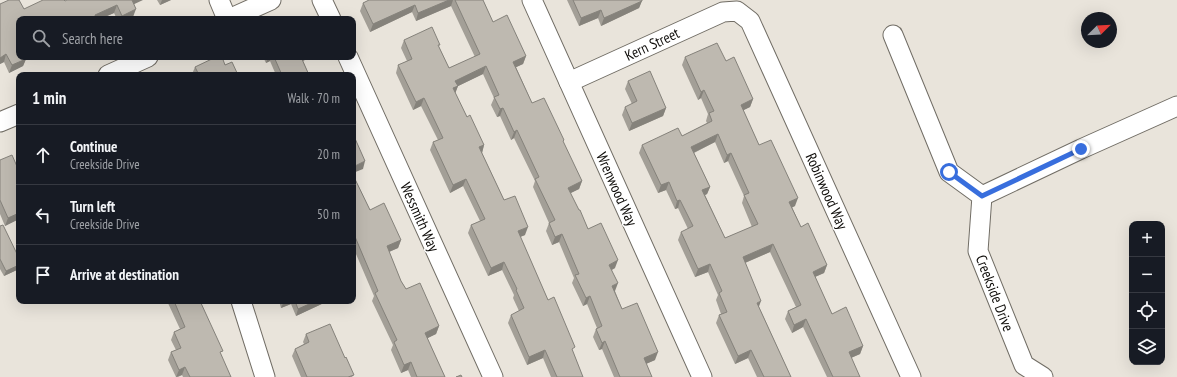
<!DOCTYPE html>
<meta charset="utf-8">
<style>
:root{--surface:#171b24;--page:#242831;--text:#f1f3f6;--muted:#9ea1a6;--line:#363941}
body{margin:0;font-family:"PT Sans Narrow",sans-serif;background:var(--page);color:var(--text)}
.controls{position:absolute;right:12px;bottom:12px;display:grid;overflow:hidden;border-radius:8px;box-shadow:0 4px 16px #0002}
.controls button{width:36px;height:36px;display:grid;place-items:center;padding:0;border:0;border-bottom:1px solid var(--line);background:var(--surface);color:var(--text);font:20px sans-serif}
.compass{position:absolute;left:1081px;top:12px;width:36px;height:36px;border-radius:50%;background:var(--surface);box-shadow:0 4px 16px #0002;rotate:66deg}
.stop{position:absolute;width:12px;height:12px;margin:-9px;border:3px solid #386edd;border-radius:50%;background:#fff}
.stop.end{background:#386edd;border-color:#fff;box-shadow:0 1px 4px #0008}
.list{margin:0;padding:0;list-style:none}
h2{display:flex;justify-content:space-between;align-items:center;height:52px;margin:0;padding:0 16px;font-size:17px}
h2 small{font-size:13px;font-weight:400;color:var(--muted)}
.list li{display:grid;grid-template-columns:26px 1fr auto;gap:12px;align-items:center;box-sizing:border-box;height:60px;padding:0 16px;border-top:1px solid var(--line)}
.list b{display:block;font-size:15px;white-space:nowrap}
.list p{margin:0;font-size:13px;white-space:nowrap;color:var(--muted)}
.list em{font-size:13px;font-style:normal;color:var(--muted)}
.icon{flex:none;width:22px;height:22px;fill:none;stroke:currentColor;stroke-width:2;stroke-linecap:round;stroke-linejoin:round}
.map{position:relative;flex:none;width:1177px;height:377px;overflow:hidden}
.search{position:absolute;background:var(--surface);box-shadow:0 4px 16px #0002;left:16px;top:16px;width:340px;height:44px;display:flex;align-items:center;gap:10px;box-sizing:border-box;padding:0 14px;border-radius:8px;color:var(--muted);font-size:15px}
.panel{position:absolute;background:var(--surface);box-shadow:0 4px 16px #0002;left:16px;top:72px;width:340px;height:232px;border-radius:8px}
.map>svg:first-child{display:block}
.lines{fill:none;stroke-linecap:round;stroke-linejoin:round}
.minor-casing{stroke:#716d65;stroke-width:21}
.minor{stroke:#fff;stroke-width:19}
.wall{fill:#a39f97;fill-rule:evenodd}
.shaded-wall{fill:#85827b}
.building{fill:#beb9b0;stroke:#85827b;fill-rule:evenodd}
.route{stroke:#386edd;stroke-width:5}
.labels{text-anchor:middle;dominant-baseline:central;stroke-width:3;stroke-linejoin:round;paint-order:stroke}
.street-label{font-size:15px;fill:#0f0d0a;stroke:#fff}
</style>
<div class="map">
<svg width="1177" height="377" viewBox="0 0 1177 377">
<rect width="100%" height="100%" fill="#e9e4db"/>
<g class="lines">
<defs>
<g id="minor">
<path d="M 219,0 L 227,19"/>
<path d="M 322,0 L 331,19"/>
<path d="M 532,0 L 702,377"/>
<path d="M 229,19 L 271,0"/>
<path d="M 893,35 L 949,172 L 982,196 L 978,251 L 1024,365 L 1043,377"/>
<path d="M 348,57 L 493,377"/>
<path d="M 108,75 L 148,57"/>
<path d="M 569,82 L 723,12 L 737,11 L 750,21 L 911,377"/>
<path d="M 0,122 L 19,114"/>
<path d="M 982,196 L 1081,149 L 1177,106"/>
<path d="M 241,301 L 265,377"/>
</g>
</defs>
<use href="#minor" class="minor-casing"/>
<use href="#minor" class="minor"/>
</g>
<g class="wall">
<path d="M 157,0 L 171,0 L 160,5 Z"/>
<path d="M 369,0 L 483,0 L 493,22 L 526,56 L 523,64 L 516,67 L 532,103 L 563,143 L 582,181 L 579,189 L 570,193 L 588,229 L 615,268 L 612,270 L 615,291 L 622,309 L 655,360 L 646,364 L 652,377 L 614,377 L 602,349 L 599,350 L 593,337 L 596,329 L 597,328 L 587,304 L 583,306 L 572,283 L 574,278 L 559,242 L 552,245 L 546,231 L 549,223 L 533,187 L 535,181 L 514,138 L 511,140 L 500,116 L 497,117 L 491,105 L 494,98 L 483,74 L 458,86 L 455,93 L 467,117 L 484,145 L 482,153 L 504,200 L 525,235 L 520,237 L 548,300 L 573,352 L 583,377 L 551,377 L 543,358 L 527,365 L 508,323 L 511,315 L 519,311 L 513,298 L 514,295 L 502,270 L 488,276 L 468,233 L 471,225 L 480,221 L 463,186 L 450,193 L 430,150 L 433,142 L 438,140 L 421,106 L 413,110 L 396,73 L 398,65 L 407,61 L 401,48 L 404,40 L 439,47 L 449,68 L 475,57 L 451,6 L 416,21 L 412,12 L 370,32 L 360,11 L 363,3 Z"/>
<path d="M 567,0 L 642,0 L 639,8 L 601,26 L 598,18 L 579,26 Z"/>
<path d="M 65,1 L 134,4 L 133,17 L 128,19 L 117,19 L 114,13 L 100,19 L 19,19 L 19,57 L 26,59 L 23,66 L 9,73 L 4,62 L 0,64 L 0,4 L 24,9 Z"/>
<path d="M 263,57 L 311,57 L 303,61 L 309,75 L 276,75 L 270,61 L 266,63 Z"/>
<path d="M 685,57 L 726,61 L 753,99 L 750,107 L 743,110 L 759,145 L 795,206 L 792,207 L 801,227 L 827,265 L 824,273 L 815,277 L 832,314 L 863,346 L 860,354 L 851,358 L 860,377 L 827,377 L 803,327 L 792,333 L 785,319 L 788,311 L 796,307 L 770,252 L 745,263 L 759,307 L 791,377 L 757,377 L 748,358 L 735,364 L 716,323 L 719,315 L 721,314 L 716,300 L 718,295 L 708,272 L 695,277 L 678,240 L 681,232 L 688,229 L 678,208 L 675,209 L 666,190 L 658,193 L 639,153 L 642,145 L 682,136 L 707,123 L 706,121 L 708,114 L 701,98 L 698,100 L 682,65 ZM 715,142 L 724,163 L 728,161 L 744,196 L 742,203 L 752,227 L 725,238 L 705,195 L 707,194 L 710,187 L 694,153 Z"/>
<path d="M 225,65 L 238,75 L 193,75 L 192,74 L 195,67 Z"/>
<path d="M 628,81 L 666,108 L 663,116 L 629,131 L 622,115 L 625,107 L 632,104 L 625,89 Z"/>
<path d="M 0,160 L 19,219 L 5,226 L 0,214 Z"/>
<path d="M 353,175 L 370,210 L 401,240 L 398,248 L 389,252 L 401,281 L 406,289 L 439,326 L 436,334 L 427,338 L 445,377 L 411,377 L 408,370 L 401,373 L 391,350 L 393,345 L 372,301 L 374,296 L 353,247 Z"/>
<path d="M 0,226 L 19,258 L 19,269 L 4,276 L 0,269 Z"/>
<path d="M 167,301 L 200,301 L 221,356 L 231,377 L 183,377 L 182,375 L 178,377 L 176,377 L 168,360 L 171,352 L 176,350 L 171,340 L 174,332 L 180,329 Z"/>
<path d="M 279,301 L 327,301 L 326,302 L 296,316 L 291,304 L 281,308 Z"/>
<path d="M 306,334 L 353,377 L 301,377 L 292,356 L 295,349 L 304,344 L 303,342 Z"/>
</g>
<g class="shaded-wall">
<path d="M 131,0 L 143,0 L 128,7 Z"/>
<path d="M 162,0 L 171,0 L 160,5 Z"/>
<path d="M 449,0 L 453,0 L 451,6 L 416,21 L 418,13 Z"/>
<path d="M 642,1 L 639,8 L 601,26 L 604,18 Z"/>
<path d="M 117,5 L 114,13 L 100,19 L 93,19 L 95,15 Z"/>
<path d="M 415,5 L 412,12 L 370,32 L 373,24 Z"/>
<path d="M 136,9 L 133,17 L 128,19 L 121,19 L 122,16 Z"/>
<path d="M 601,10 L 598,18 L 579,26 L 581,18 Z"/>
<path d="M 6,54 L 4,62 L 0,64 L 0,58 Z"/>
<path d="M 526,56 L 523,64 L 510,70 L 513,62 Z"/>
<path d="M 268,57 L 271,57 L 270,61 L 266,63 Z"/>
<path d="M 300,57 L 311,57 L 298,63 Z"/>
<path d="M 26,59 L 23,66 L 9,73 L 12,65 Z"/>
<path d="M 486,66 L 483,74 L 452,89 L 455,81 Z"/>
<path d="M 458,86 L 455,94 L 453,88 Z"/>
<path d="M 704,90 L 701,98 L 698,100 L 701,92 Z"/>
<path d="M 424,98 L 421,106 L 413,110 L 416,102 Z"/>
<path d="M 753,99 L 750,107 L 738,113 L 741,105 Z"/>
<path d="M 503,108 L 500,116 L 497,117 L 500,109 Z"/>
<path d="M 666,108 L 663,116 L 629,131 L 632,123 Z"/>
<path d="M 517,130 L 514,138 L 511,140 L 514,132 Z"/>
<path d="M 718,134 L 715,142 L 689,155 L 691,147 Z"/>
<path d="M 484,145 L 482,153 L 479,147 Z"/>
<path d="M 731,153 L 728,161 L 724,163 L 727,155 Z"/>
<path d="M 365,161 L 363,169 L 353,173 L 353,167 Z"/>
<path d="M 466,179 L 463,186 L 450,193 L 453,185 Z"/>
<path d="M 582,181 L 579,189 L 565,196 L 568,188 Z"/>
<path d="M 669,182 L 666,190 L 658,193 L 661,185 Z"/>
<path d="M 710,187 L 707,194 L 699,198 L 702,190 Z"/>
<path d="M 798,198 L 795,206 L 787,210 L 789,202 Z"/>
<path d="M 680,200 L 678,208 L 675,209 L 677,201 Z"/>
<path d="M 19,213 L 19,219 L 5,226 L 8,218 Z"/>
<path d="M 528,227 L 525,235 L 515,239 L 518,231 Z"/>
<path d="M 562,234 L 559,242 L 552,245 L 555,237 Z"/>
<path d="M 401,240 L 398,248 L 384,254 L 387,246 Z"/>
<path d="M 773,244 L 770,252 L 740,265 L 743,257 Z"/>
<path d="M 618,260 L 615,268 L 607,272 L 609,265 Z"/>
<path d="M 504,262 L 502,270 L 488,276 L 491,268 Z"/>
<path d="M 710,264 L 708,272 L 695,277 L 698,269 Z"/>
<path d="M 19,265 L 19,269 L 4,276 L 6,271 Z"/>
<path d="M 827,265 L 824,273 L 810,279 L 813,272 Z"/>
<path d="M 618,283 L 615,291 L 609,294 L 612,286 Z"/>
<path d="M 590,296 L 587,304 L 583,306 L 586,298 Z"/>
<path d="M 284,301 L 292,301 L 291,304 L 281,308 Z"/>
<path d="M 316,301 L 327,301 L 326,302 L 296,316 L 298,309 Z"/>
<path d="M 761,301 L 758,309 L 757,303 Z"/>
<path d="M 806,319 L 803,327 L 792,333 L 794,325 Z"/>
<path d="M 439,326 L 436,334 L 422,341 L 425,333 Z"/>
<path d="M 605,341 L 602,349 L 599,350 L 602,343 Z"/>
<path d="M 863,346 L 860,354 L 846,360 L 849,352 Z"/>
<path d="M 545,350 L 543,358 L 527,365 L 529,357 Z"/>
<path d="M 751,350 L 748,358 L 735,364 L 738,356 Z"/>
<path d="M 658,352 L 655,360 L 641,366 L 644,358 Z"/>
<path d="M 411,362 L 408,370 L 401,373 L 404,365 Z"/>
<path d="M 185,367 L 182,375 L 176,377 L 179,370 Z"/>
</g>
<g class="building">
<path d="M 9,0 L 19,0 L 24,9 L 43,0 L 64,0 L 65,1 L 67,0 L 132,0 L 136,9 L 122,16 L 117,5 L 95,15 L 96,19 L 19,19 L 19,57 L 25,57 L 26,59 L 12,65 L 6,54 L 0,58 L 0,4 Z"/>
<path d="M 369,0 L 449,0 L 418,13 L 415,5 L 373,24 L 363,3 Z"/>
<path d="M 455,0 L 483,0 L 493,22 L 507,15 L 526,56 L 513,62 L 532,103 L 544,98 L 564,140 L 563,141 L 582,181 L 568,188 L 579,210 L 580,210 L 588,229 L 601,223 L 618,260 L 609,265 L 618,283 L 612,286 L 622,309 L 637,303 L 658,352 L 644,358 L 652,377 L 620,377 L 605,341 L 602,343 L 596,329 L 602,326 L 590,296 L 586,298 L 575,275 L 579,274 L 562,234 L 555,237 L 549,223 L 555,220 L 535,179 L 539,177 L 517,130 L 514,132 L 503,108 L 500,109 L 494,97 L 499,95 L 486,66 L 455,81 L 458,86 L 453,88 L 467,117 L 470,115 L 484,145 L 479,147 L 504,200 L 515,196 L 528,227 L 518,231 L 548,300 L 554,297 L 575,347 L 572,349 L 583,377 L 557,377 L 545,350 L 529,357 L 511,315 L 524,308 L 516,290 L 517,289 L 504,262 L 491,268 L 471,225 L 485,219 L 466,179 L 453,185 L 433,142 L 443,138 L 424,98 L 416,102 L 398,65 L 412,59 L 404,40 L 432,27 L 440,45 L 438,45 L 449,68 L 480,54 Z"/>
<path d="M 573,0 L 642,0 L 642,1 L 604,18 L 601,10 L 581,18 Z"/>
<path d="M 717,43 L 726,61 L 734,57 L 753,99 L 741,105 L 759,145 L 771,140 L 798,198 L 789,202 L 801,227 L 808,223 L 827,265 L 813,272 L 832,314 L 846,307 L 853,323 L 863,346 L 849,352 L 860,377 L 833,377 L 806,319 L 794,325 L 788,311 L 801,305 L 773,244 L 743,257 L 761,301 L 757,303 L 791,377 L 764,377 L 751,350 L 738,356 L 719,315 L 727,312 L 719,293 L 722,291 L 710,264 L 698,269 L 681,232 L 693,226 L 680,200 L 677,201 L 669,182 L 661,185 L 642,145 L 678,128 L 682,136 L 712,121 L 709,113 L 714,111 L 704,90 L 701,92 L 685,57 ZM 718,134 L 727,155 L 731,153 L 749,193 L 744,195 L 758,224 L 725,238 L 702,190 L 710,187 L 691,147 Z"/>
<path d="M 216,57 L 222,57 L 225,65 L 232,62 L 238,75 L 199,75 L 195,67 Z"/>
<path d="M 274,57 L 301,57 L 309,75 L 282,75 Z"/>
<path d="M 650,71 L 666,108 L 632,123 L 625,107 L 637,101 L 628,81 Z"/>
<path d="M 353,134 L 365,161 L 353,167 Z"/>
<path d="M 12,155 L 19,171 L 19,213 L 8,218 L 0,200 L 0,160 Z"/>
<path d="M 353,175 L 370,210 L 384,203 L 401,240 L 387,246 L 401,281 L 406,289 L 420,283 L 439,326 L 425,333 L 445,377 L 417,377 L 411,362 L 404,365 L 394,342 L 397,340 L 375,293 L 378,291 L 353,232 Z"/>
<path d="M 3,225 L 19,258 L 19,265 L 6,271 L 0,259 L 0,226 Z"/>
<path d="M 174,301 L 200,301 L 223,351 L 220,352 L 231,377 L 190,377 L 185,367 L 179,370 L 171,352 L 181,348 L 174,332 L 185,327 Z"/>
<path d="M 295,301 L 316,301 L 298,309 Z"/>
<path d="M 330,324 L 345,358 L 346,357 L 354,375 L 348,377 L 307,377 L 295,349 L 309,342 L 306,334 Z"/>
<path d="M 461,375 L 462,377 L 456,377 Z"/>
</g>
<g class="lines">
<path class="route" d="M 949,172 L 982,196 L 1081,149"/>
</g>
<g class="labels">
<g class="street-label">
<text transform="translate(652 44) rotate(-25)">Kern Street</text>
<text transform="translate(617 189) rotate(66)">Wrenwood Way</text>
<text transform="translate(827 191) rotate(66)">Robinwood Way</text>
<text transform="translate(420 217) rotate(66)">Wessmith Way</text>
<text transform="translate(995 293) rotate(69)">Creekside Drive</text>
</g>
</g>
</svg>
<div class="controls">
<button>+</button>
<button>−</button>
<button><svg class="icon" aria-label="locate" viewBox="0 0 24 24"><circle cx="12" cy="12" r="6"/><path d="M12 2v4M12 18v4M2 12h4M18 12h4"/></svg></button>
<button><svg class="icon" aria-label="layers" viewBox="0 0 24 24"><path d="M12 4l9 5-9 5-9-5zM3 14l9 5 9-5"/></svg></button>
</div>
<svg class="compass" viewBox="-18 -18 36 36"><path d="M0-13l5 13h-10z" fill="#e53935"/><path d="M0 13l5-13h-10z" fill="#9ea1a6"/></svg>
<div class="stop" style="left:949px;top:172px"></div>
<div class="stop end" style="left:1081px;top:149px"></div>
<div class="search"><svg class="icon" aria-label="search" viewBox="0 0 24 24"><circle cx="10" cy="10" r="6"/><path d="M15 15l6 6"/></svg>Search here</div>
<section class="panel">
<h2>1 min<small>Walk · 70 m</small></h2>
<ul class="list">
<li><svg class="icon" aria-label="ahead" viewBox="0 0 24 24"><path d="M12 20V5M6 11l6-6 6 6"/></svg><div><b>Continue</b><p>Creekside Drive</p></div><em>20 m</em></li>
<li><svg class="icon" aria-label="left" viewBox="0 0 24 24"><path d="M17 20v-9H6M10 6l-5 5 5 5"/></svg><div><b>Turn left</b><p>Creekside Drive</p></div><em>50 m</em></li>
<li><svg class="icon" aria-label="arrive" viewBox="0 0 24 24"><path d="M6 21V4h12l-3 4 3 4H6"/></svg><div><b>Arrive at destination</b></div></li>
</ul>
</section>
</div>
